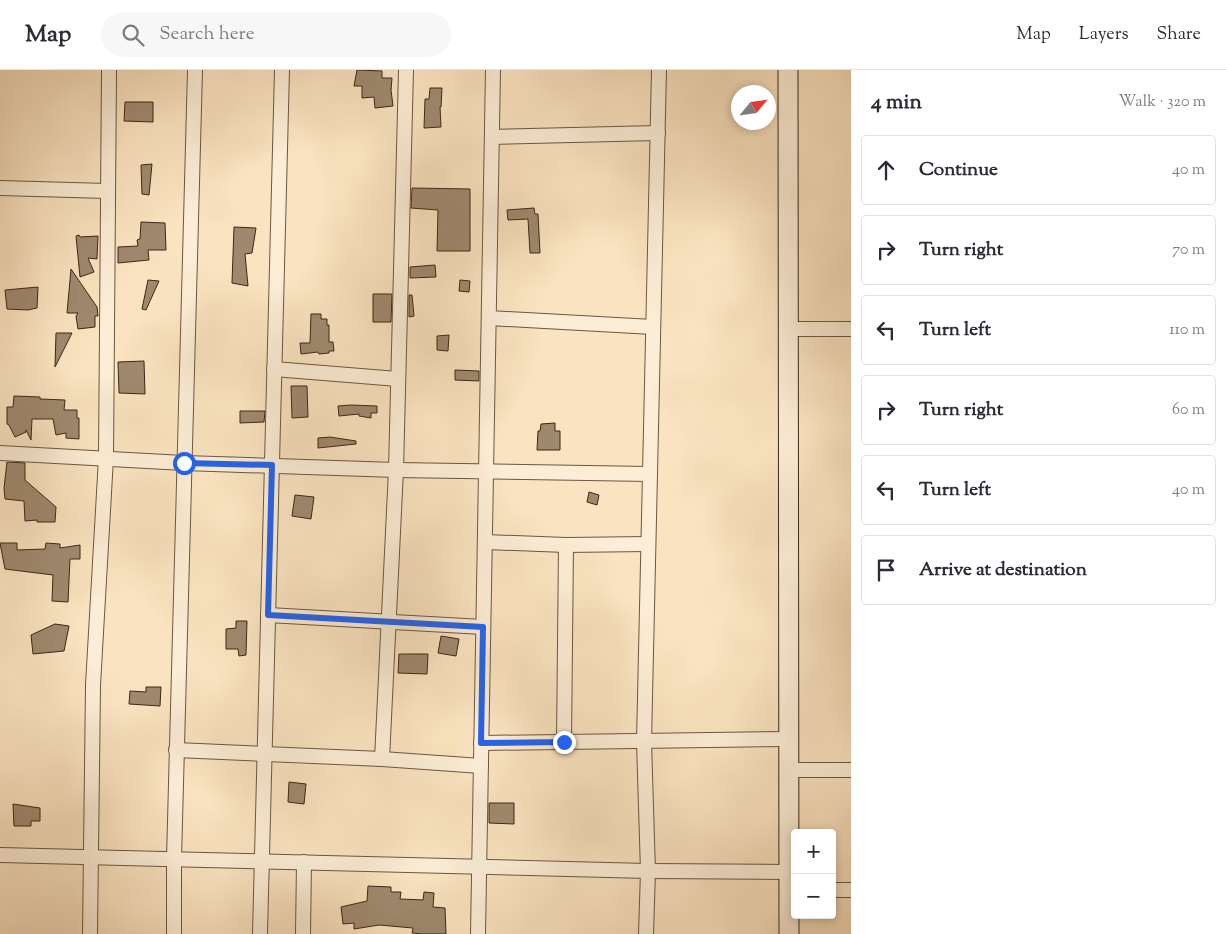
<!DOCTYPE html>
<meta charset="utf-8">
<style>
:root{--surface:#fff;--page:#f7f7f7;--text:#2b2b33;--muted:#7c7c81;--line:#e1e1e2}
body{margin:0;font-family:"Sorts Mill Goudy",serif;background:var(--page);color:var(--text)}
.controls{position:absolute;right:15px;bottom:15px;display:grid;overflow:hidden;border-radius:5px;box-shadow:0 2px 8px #0003}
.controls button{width:45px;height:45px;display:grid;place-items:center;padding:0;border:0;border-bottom:1px solid var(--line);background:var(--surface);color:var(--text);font:25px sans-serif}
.compass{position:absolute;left:731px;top:15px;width:45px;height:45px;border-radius:50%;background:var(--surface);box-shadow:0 2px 8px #0003;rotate:61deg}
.stop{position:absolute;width:15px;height:15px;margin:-11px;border:4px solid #2563eb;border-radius:50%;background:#fff}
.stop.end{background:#2563eb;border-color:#fff;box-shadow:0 1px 5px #0008}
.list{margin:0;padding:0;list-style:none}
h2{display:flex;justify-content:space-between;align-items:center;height:65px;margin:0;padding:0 20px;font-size:21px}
h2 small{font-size:16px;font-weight:400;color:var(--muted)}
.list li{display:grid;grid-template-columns:32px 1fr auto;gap:15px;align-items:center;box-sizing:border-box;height:70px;margin:0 10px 10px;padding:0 10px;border:1px solid var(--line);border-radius:5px}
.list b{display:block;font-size:19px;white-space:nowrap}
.list em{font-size:16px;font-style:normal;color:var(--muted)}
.icon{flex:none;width:28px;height:28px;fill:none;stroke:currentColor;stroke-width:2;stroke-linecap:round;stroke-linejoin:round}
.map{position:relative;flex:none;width:851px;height:864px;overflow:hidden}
header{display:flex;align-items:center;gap:30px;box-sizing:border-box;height:70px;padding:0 25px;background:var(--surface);border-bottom:1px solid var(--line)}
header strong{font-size:24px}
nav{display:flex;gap:28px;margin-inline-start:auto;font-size:18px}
.search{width:350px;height:45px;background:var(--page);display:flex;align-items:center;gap:12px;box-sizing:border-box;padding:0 18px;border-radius:28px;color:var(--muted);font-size:19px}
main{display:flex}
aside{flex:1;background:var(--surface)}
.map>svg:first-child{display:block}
.building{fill:#9f896e;stroke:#3c2715}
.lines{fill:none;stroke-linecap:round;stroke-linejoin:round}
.street-casing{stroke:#6c5640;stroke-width:16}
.secondary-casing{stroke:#3c2715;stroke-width:21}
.street{stroke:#fcedd6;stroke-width:14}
.secondary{stroke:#fcedd6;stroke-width:19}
.route{stroke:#2563eb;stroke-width:6}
</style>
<header>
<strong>Map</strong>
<div class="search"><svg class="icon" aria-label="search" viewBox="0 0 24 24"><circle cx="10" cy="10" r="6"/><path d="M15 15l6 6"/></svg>Search here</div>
<nav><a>Map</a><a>Layers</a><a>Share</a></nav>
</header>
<main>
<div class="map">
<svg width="851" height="864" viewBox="0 0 851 864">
<rect width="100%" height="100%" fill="#fae3c0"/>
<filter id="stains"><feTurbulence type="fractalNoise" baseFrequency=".004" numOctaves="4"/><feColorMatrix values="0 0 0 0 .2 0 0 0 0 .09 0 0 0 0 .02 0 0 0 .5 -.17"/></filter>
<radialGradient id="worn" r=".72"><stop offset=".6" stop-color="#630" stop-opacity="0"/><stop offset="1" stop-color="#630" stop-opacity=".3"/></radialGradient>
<g class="building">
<path d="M 357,0 L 382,1 L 382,8 L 392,8 L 391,20 L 393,36 L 375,38 L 374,27 L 362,28 L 362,16 L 354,16 Z"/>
<path d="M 430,18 L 442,18 L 441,37 L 440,37 L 441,57 L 424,58 L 425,29 L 429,29 Z"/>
<path d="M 125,32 L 153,32 L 153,52 L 124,51 Z"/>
<path d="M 152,94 L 149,125 L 142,124 L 141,95 Z"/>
<path d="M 412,118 L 470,119 L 470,181 L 437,181 L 438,140 L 411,138 Z"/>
<path d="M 534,138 L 535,144 L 538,144 L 540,183 L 530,183 L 528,149 L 508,150 L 507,140 Z"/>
<path d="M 141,152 L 165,153 L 166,180 L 148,180 L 149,190 L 118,193 L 118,177 L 138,176 L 137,170 L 140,169 Z"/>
<path d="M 234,157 L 256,158 L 252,183 L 245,184 L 248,216 L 232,213 Z"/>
<path d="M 79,165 L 80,167 L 98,166 L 97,189 L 88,188 L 94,202 L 80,207 L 76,166 Z"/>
<path d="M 435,195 L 436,207 L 410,208 L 410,197 Z"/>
<path d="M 71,199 L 97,237 L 98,246 L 95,246 L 95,257 L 78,259 L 76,246 L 78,243 L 67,243 Z"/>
<path d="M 148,210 L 159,211 L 146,240 L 142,239 Z"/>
<path d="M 460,210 L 470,211 L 469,222 L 459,221 Z"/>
<path d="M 38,217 L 37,238 L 28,240 L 7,239 L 5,220 Z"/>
<path d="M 373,224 L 392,224 L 391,252 L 373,252 Z"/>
<path d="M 409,225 L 412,225 L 414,246 L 409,247 Z"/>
<path d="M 311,244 L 321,244 L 321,249 L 327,249 L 327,255 L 329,255 L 329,272 L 333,272 L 334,281 L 329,281 L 329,283 L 319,284 L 318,282 L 301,284 L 300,273 L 310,273 Z"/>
<path d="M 56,263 L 72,263 L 55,297 Z"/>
<path d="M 449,265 L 448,281 L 437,280 L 437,266 Z"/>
<path d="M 144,291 L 145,324 L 119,323 L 118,292 Z"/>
<path d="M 455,300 L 479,301 L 479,311 L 455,310 Z"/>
<path d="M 291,316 L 307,316 L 308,347 L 292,348 Z"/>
<path d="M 14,326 L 40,327 L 40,329 L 65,330 L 64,340 L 77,340 L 77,348 L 79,348 L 79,369 L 66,368 L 66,363 L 56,365 L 53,349 L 32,349 L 31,370 L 26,360 L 26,362 L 15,367 L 9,355 L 7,354 L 7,337 L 13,337 Z"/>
<path d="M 351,335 L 377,336 L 377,343 L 371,343 L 371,348 L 359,346 L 359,344 L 339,346 L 338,336 Z"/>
<path d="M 240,341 L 265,341 L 264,352 L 240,353 Z"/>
<path d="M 555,353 L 555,361 L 560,361 L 560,380 L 537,380 L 538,361 L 540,361 L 541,354 Z"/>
<path d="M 330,367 L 356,371 L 356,374 L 318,378 L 318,368 Z"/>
<path d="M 7,392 L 25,393 L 25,410 L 56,437 L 55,452 L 37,452 L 37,450 L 25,451 L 24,431 L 5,429 L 4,418 Z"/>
<path d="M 589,422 L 599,425 L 597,435 L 587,432 Z"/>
<path d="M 295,425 L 314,427 L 311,449 L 292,446 Z"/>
<path d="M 0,473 L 17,473 L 17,480 L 45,479 L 46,473 L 60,474 L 60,478 L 80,475 L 80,489 L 70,489 L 68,532 L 52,531 L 53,505 L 5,499 Z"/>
<path d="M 236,551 L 247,551 L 246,585 L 239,586 L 238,579 L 226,579 L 226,559 L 236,558 Z"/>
<path d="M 55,554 L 69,556 L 64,581 L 33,584 L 31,565 Z"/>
<path d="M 441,566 L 459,569 L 456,586 L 438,583 Z"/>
<path d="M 399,584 L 428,584 L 427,604 L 398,603 Z"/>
<path d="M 146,617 L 161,617 L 160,636 L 129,634 L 130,621 L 146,622 Z"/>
<path d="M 289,712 L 306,714 L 304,734 L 288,732 Z"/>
<path d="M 489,733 L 514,733 L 514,754 L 489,753 Z"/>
<path d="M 13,734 L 40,738 L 40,751 L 31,751 L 31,756 L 14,756 Z"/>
<path d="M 368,816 L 391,817 L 391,822 L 401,822 L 400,829 L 423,830 L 424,822 L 434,823 L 433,837 L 445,838 L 446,864 L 422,864 L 412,863 L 413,858 L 379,855 L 354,859 L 354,853 L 343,854 L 341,837 L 367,831 Z"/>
</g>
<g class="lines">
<defs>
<g id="street">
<path d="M 492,67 L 658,63"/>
<path d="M 0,118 L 108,121"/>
<path d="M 489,248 L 653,257"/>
<path d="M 788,259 L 851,259"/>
<path d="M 274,299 L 398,309"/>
<path d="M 0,383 L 184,393 L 396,400 L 650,404"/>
<path d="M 485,472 L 566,475 L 648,474"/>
<path d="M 268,545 L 483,557"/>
<path d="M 564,672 L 566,475"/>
<path d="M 481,673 L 789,669"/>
<path d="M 176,680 L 382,689 L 481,696"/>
<path d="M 382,689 L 396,400 L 406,0"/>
<path d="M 789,700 L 851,700"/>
<path d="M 0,785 L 648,801 L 789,802"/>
<path d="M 832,820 L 851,820"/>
<path d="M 90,864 L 93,615 L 106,388 L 109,0"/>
<path d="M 174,864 L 174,789 L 195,0"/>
<path d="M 260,864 L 282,0"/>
<path d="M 303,864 L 304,792"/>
<path d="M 478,864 L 493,0"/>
<path d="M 646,864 L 648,801 L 644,672 L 659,0"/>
</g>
<path id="secondary" d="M 788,0 L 789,864"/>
</defs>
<use href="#street" class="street-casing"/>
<use href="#secondary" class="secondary-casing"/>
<use href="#street" class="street"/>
<use href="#secondary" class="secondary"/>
</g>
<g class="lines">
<path class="route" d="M 184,393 L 272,395 L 268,545 L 483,557 L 481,673 L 564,672"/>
</g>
<rect width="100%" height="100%" filter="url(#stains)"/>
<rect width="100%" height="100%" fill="url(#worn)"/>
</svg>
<div class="controls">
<button>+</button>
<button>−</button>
</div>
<svg class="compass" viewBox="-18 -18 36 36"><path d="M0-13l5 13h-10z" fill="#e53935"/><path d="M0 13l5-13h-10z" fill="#7c7c81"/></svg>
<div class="stop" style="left:184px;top:393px"></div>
<div class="stop end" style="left:564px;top:672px"></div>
</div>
<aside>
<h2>4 min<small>Walk · 320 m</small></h2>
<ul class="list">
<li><svg class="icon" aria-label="ahead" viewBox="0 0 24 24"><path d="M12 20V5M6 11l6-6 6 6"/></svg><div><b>Continue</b></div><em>40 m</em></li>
<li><svg class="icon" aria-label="right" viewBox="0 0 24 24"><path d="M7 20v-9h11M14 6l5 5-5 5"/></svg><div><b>Turn right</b></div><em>70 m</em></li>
<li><svg class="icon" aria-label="left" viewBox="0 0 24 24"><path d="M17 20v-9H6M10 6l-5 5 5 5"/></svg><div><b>Turn left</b></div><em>110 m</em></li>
<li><svg class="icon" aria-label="right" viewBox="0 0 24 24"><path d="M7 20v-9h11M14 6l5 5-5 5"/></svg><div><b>Turn right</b></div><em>60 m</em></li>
<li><svg class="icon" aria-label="left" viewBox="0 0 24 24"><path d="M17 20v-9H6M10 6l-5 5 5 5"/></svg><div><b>Turn left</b></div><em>40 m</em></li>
<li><svg class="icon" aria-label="arrive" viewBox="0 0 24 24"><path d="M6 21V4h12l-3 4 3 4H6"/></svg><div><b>Arrive at destination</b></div></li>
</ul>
</aside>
</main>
